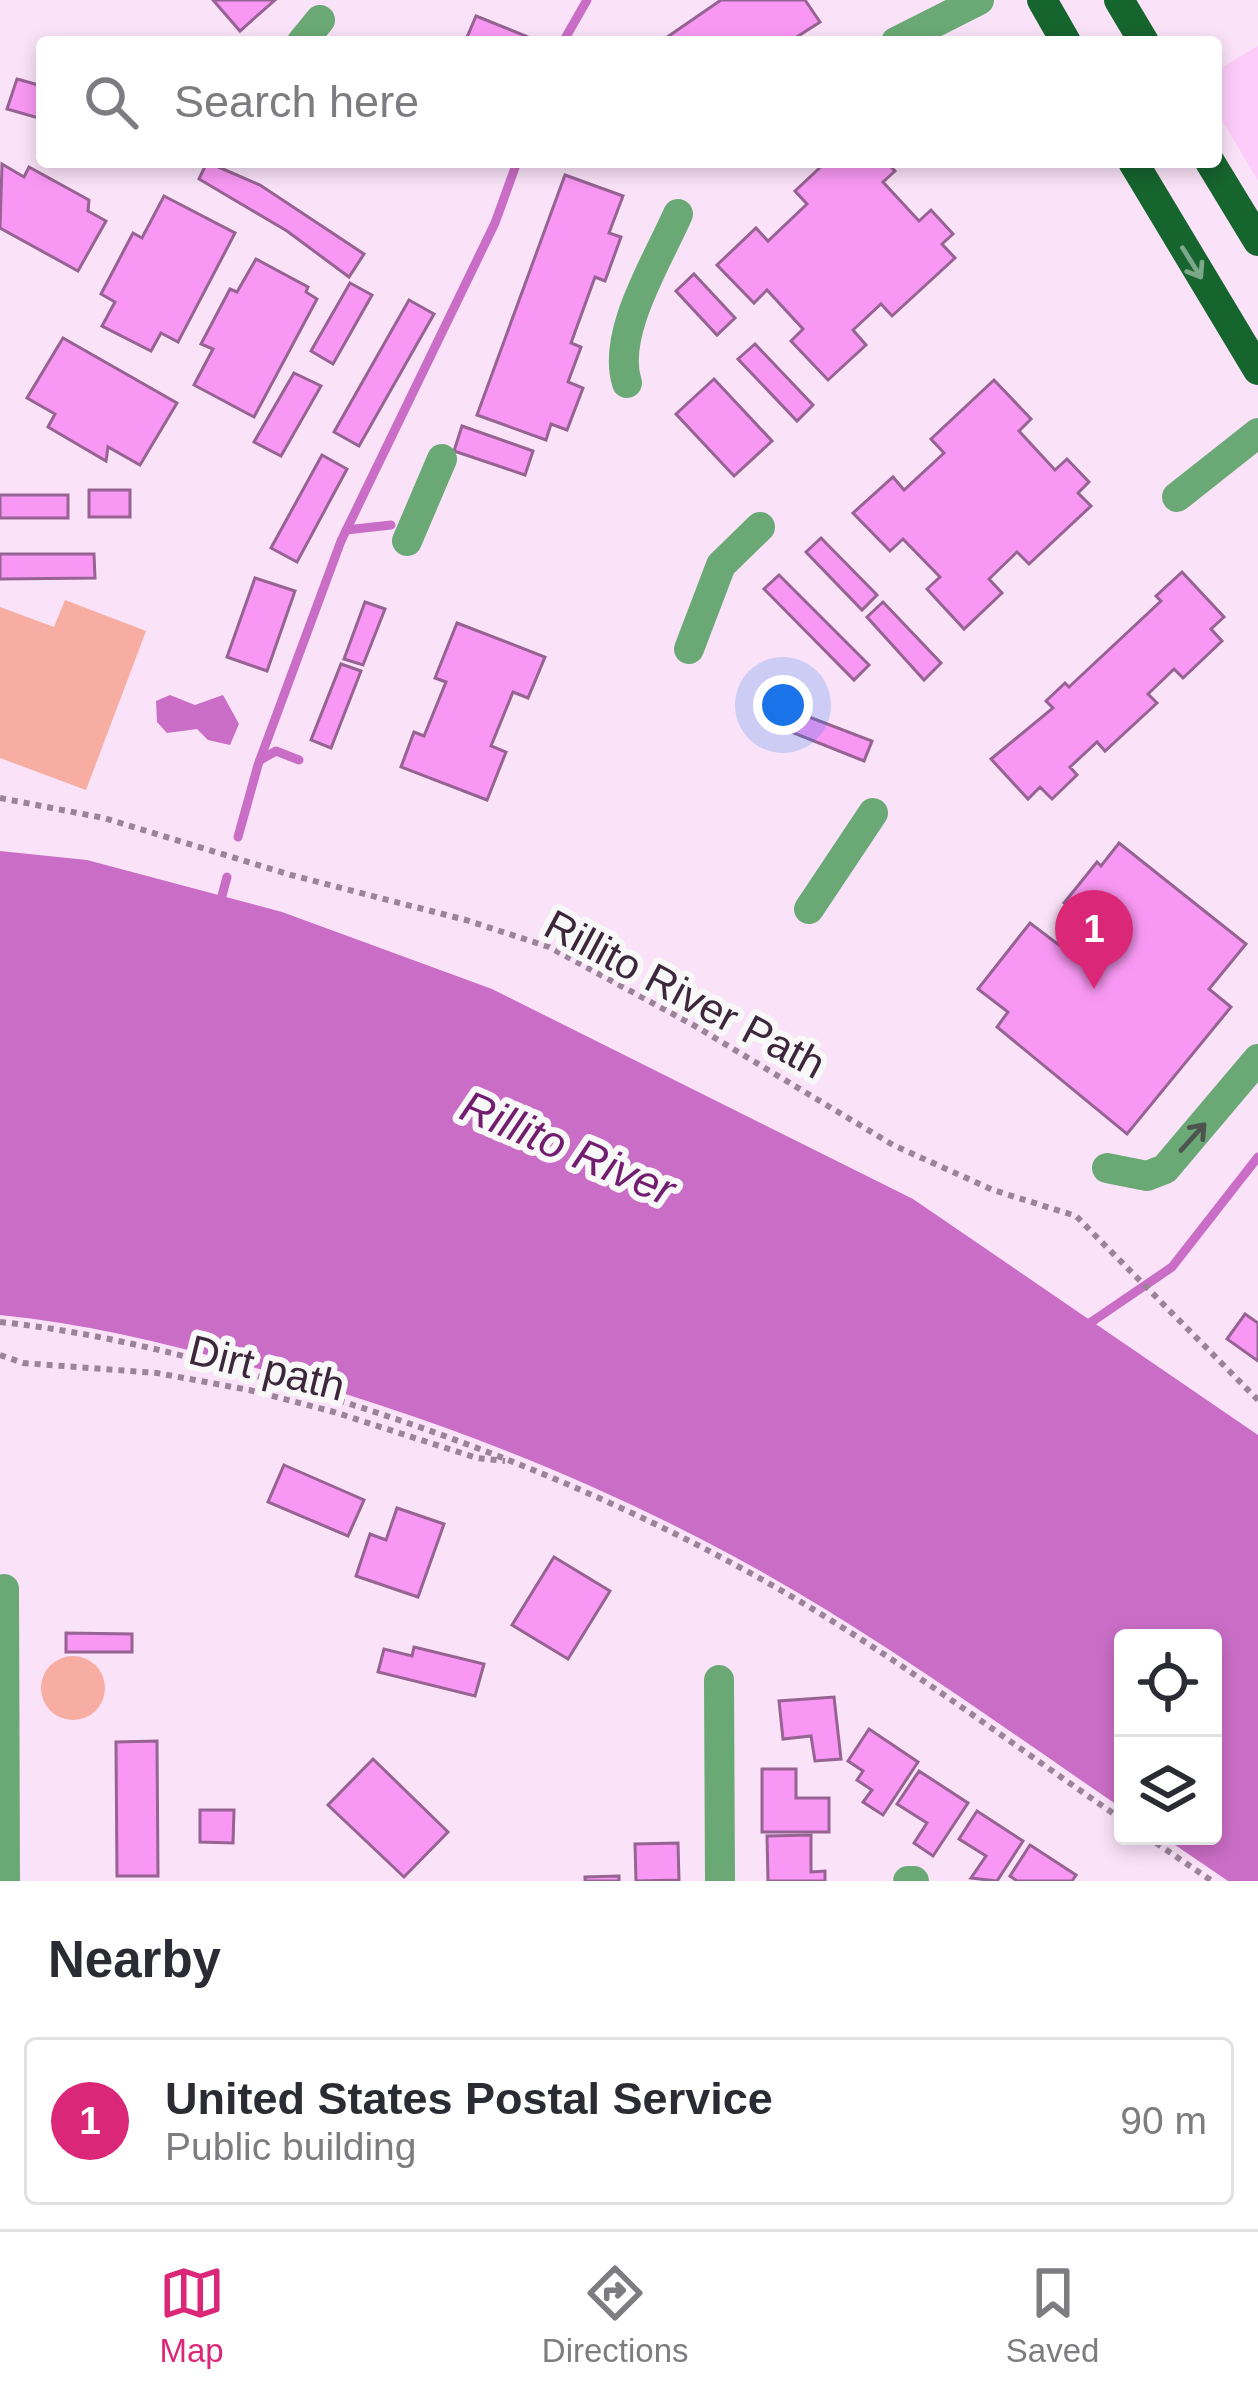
<!DOCTYPE html>
<style>
:root{--surface:#fff;--page:#f7f7f7;--text:#2b2b33;--muted:#7c7c81;--line:#e1e1e2;--accent:#db2777}
body{margin:0;font-family:Helvetica,sans-serif;background:var(--page);color:var(--text)}
.controls{position:absolute;right:36px;bottom:36px;display:grid;overflow:hidden;border-radius:12px;box-shadow:0 6px 18px #0003}
.controls button{width:108px;height:108px;display:grid;place-items:center;padding:0;border:0;border-bottom:3px solid var(--line);background:var(--surface);color:var(--text);font:60px sans-serif}
.you{position:absolute;left:783px;top:705px;width:42px;height:42px;margin:-30px;border:9px solid #fff;border-radius:50%;background:#1a73e8;box-shadow:0 0 0 18px #1a73e833}
.badge{display:grid;place-items:center;width:78px;height:78px;border-radius:50%;background:var(--accent);color:#fff;font-size:39px;font-weight:700}
.pin{position:absolute;translate:-50% -99px;filter:drop-shadow(0 3px 6px #0008)}
.pin::after{content:'';position:absolute;top:63px;width:42px;height:36px;background:inherit;clip-path:polygon(0 0,100% 0,50% 100%)}
.list{margin:0;padding:0;list-style:none}
h2{display:flex;justify-content:space-between;align-items:center;height:156px;margin:0;padding:0 48px;font-size:51px}
h2 small{font-size:39px;font-weight:400;color:var(--muted)}
.list li{display:grid;grid-template-columns:78px 1fr auto;gap:36px;align-items:center;box-sizing:border-box;height:168px;margin:0 24px 24px;padding:0 24px;border:3px solid var(--line);border-radius:12px}
.list b{display:block;font-size:45px;white-space:nowrap}
.list p{margin:0;font-size:39px;white-space:nowrap;color:var(--muted)}
.list em{font-size:39px;font-style:normal;color:var(--muted)}
.icon{flex:none;width:66px;height:66px;fill:none;stroke:currentColor;stroke-width:2;stroke-linecap:round;stroke-linejoin:round}
.map{position:relative;flex:none;width:1258px;height:1881px;overflow:hidden}
.search{position:absolute;background:var(--surface);box-shadow:0 6px 18px #0003;left:36px;right:36px;top:36px;height:132px;display:flex;align-items:center;gap:30px;box-sizing:border-box;padding:0 42px;border-radius:12px;color:var(--muted);font-size:45px}
.sheet{height:348px;background:var(--surface)}
nav{display:flex;justify-content:space-around;align-items:center;box-sizing:border-box;height:168px;border-top:3px solid var(--line);background:var(--surface);font-size:33px;color:var(--muted)}
nav a{display:grid;justify-items:center;gap:6px}
nav .on{color:var(--accent)}
.map>svg:first-child{display:block}
.built{fill:#feccfa}
.green{fill:#f7ada2}
.water{fill:#ca6dc6}
.lines{fill:none;stroke-linecap:round;stroke-linejoin:round}
.stream{stroke:#ca6dc6;stroke-width:9}
.building{fill:#f998f4;stroke:#966393;stroke-width:3}
.path{stroke:#9b8499;stroke-width:6;stroke-dasharray:6 6;stroke-linecap:butt}
.minor{stroke:#6aa975;stroke-width:30}
.major{stroke:#16642e;stroke-width:30}
.oneway{stroke:#7ca789}
.oneway2{stroke:#4d544f}
.labels{text-anchor:middle;dominant-baseline:central;stroke-width:12;stroke-linejoin:round;paint-order:stroke}
.street-label{font-size:42px;fill:#3d273b;stroke:#f8f8f8}
.water-label{font-size:45px;font-style:italic;fill:#721d70;stroke:#f8f8f8}
</style>
<div class="map">
<svg width="1258" height="1881" viewBox="0 0 1258 1881">
<rect width="100%" height="100%" fill="#fae3f8"/>
<path class="built" d="M 1258,46 L 1258,181 L 1216,110 L 1216,71 Z"/>
<g class="green">
<path d="M 65,600 L 146,631 L 86,790 L 0,758 L 0,607 L 54,627 Z"/>
<circle cx="73" cy="1688" r="32"/>
</g>
<g class="water">
<path d="M 170,695 L 195,705 L 223,695 L 239,724 L 230,745 L 208,740 L 197,729 L 167,733 L 157,722 L 156,701 Z"/>
<path d="M 0,851 L 87,860 L 282,912 L 492,989 L 913,1199 L 1258,1435 L 1258,1881 L 1228,1881 L 1162,1836 L 1213,1836 L 1213,1638 L 1123,1638 L 1123,1809 C 995,1722 869,1629 733,1556 C 578,1472 411,1409 241,1364 C 161,1342 82,1323 0,1315 Z"/>
</g>
<g class="lines">
<g class="stream">
<path d="M 563,42 L 587,0"/>
<path d="M 346,530 L 391,525"/>
<path d="M 260,760 L 276,751 L 299,760"/>
<path d="M 238,837 L 258,765 L 341,541 L 495,223 L 517,162"/>
<path d="M 219,907 L 227,877"/>
<path d="M 1084,1327 L 1172,1267 L 1258,1157"/>
</g>
</g>
<g class="building">
<path d="M 213,0 L 275,0 L 240,31 Z"/>
<path d="M 721,0 L 805,0 L 820,22 L 789,42 L 660,42 Z"/>
<path d="M 476,16 L 533,39 L 531,42 L 465,42 Z"/>
<path d="M 17,79 L 42,86 L 42,119 L 7,109 Z"/>
<path d="M 207,162 L 260,185 L 364,254 L 349,277 L 287,231 L 199,179 Z"/>
<path d="M 826,162 L 886,162 L 895,171 L 883,182 L 919,221 L 931,210 L 953,234 L 942,244 L 955,258 L 892,316 L 881,304 L 853,330 L 866,345 L 828,380 L 791,341 L 803,329 L 767,290 L 754,303 L 717,265 L 756,228 L 768,241 L 807,204 L 795,191 Z"/>
<path d="M 2,164 L 24,177 L 29,167 L 89,200 L 88,211 L 106,221 L 78,271 L 0,228 Z"/>
<path d="M 565,175 L 623,196 L 609,233 L 621,237 L 605,281 L 595,277 L 571,343 L 581,347 L 568,382 L 583,388 L 567,430 L 551,424 L 546,440 L 477,415 Z"/>
<path d="M 164,196 L 235,233 L 178,342 L 161,333 L 151,351 L 102,326 L 115,302 L 101,294 L 133,233 L 142,238 Z"/>
<path d="M 256,259 L 308,287 L 306,292 L 317,299 L 254,417 L 194,385 L 213,349 L 201,344 L 230,289 L 237,292 Z"/>
<path d="M 694,274 L 735,318 L 717,335 L 676,291 Z"/>
<path d="M 350,283 L 372,295 L 333,364 L 311,351 Z"/>
<path d="M 409,300 L 434,314 L 359,446 L 334,432 Z"/>
<path d="M 63,338 L 177,403 L 140,465 L 108,447 L 106,461 L 48,427 L 55,414 L 27,398 Z"/>
<path d="M 755,344 L 813,405 L 797,421 L 738,359 Z"/>
<path d="M 294,373 L 321,386 L 281,456 L 254,442 Z"/>
<path d="M 714,379 L 772,441 L 734,476 L 676,414 Z"/>
<path d="M 994,380 L 1031,419 L 1019,431 L 1055,470 L 1067,459 L 1089,482 L 1078,493 L 1091,506 L 1029,564 L 1017,552 L 989,579 L 1002,593 L 964,629 L 927,589 L 940,577 L 903,539 L 890,551 L 853,513 L 893,477 L 904,490 L 944,453 L 931,439 Z"/>
<path d="M 462,426 L 533,451 L 525,475 L 454,451 Z"/>
<path d="M 322,455 L 347,469 L 297,562 L 271,548 Z"/>
<rect x="89" y="490" width="41" height="27"/>
<rect x="0" y="495" width="68" height="23"/>
<path d="M 821,538 L 877,595 L 862,610 L 806,552 Z"/>
<path d="M 0,554 L 94,554 L 95,578 L 0,579 Z"/>
<path d="M 1182,572 L 1224,617 L 1211,629 L 1222,641 L 1183,678 L 1174,669 L 1148,694 L 1157,703 L 1105,751 L 1097,742 L 1070,767 L 1077,775 L 1052,799 L 1040,787 L 1028,799 L 991,759 L 1053,708 L 1046,701 L 1065,683 L 1069,687 L 1161,601 L 1156,596 Z"/>
<path d="M 779,575 L 869,665 L 854,680 L 764,589 Z"/>
<path d="M 255,578 L 295,591 L 267,671 L 227,657 Z"/>
<path d="M 365,602 L 385,609 L 363,665 L 344,659 Z"/>
<path d="M 883,602 L 941,663 L 924,680 L 867,617 Z"/>
<path d="M 457,623 L 545,657 L 528,698 L 513,692 L 491,746 L 506,752 L 487,800 L 401,767 L 414,732 L 424,736 L 446,682 L 435,678 Z"/>
<path d="M 341,664 L 361,671 L 331,748 L 311,740 Z"/>
<path d="M 783,707 L 872,741 L 864,761 L 776,726 Z"/>
<path d="M 1119,843 L 1246,944 L 1209,989 L 1231,1007 L 1127,1134 L 997,1027 L 1008,1012 L 978,989 L 1030,923 L 1059,945 L 1082,917 L 1064,903 L 1097,862 L 1101,866 Z"/>
<path d="M 1245,1314 L 1258,1323 L 1258,1361 L 1227,1339 Z"/>
<path d="M 284,1465 L 364,1500 L 348,1536 L 268,1502 Z"/>
<path d="M 397,1508 L 444,1524 L 418,1597 L 356,1576 L 370,1534 L 386,1540 Z"/>
<path d="M 554,1557 L 610,1591 L 568,1659 L 512,1625 Z"/>
<path d="M 66,1633 L 132,1634 L 132,1652 L 66,1652 Z"/>
<path d="M 414,1647 L 484,1664 L 475,1696 L 378,1672 L 384,1649 L 412,1656 Z"/>
<path d="M 834,1697 L 841,1759 L 815,1761 L 811,1736 L 783,1739 L 779,1701 Z"/>
<path d="M 869,1729 L 918,1762 L 883,1815 L 863,1802 L 872,1790 L 857,1780 L 863,1771 L 848,1761 Z"/>
<path d="M 157,1741 L 158,1876 L 117,1876 L 116,1742 Z"/>
<path d="M 373,1759 L 448,1832 L 404,1877 L 328,1805 Z"/>
<path d="M 762,1769 L 796,1769 L 796,1798 L 829,1798 L 829,1832 L 762,1832 Z"/>
<path d="M 919,1771 L 968,1803 L 933,1856 L 914,1843 L 927,1823 L 897,1804 Z"/>
<path d="M 200,1810 L 234,1810 L 233,1843 L 200,1842 Z"/>
<path d="M 977,1811 L 1023,1841 L 997,1881 L 971,1878 L 986,1856 L 959,1839 Z"/>
<path d="M 811,1835 L 811,1872 L 825,1871 L 825,1881 L 768,1881 L 767,1836 Z"/>
<path d="M 678,1843 L 679,1880 L 636,1881 L 635,1844 Z"/>
<path d="M 1030,1845 L 1076,1875 L 1072,1881 L 1017,1881 L 1010,1876 Z"/>
<path d="M 619,1876 L 619,1881 L 585,1881 L 585,1877 Z"/>
</g>
<g class="lines">
<g class="path">
<path d="M 0,798 L 104,818 L 291,875 L 466,920 L 549,947 L 695,1026 L 893,1145 L 993,1190 L 1076,1216 L 1258,1400"/>
<path d="M 0,1322 C 103,1333 202,1359 301,1389 C 460,1436 616,1498 761,1579 C 887,1649 1004,1739 1123,1820"/>
<path d="M 0,1355 L 23,1363 L 157,1373 L 249,1390 L 334,1412 L 477,1458 L 505,1461"/>
<path d="M 1146,1836 L 1212,1881"/>
</g>
<g class="minor">
<path d="M 302,42 L 320,20"/>
<path d="M 896,42 L 979,0"/>
<path d="M 627,383 C 611,334 658,260 678,214"/>
<path d="M 1177,497 L 1258,433"/>
<path d="M 407,541 L 442,459"/>
<path d="M 689,649 L 721,565 L 760,527"/>
<path d="M 809,909 L 873,813"/>
<path d="M 1107,1168 L 1147,1176 L 1165,1169 L 1258,1059"/>
<path d="M 4,1589 L 5,1881"/>
<path d="M 719,1680 L 720,1881"/>
<path d="M 908,1881 L 914,1881"/>
</g>
<g class="major">
<path d="M 1042,0 L 1066,42"/>
<path d="M 1119,0 L 1144,42"/>
<path d="M 1133,162 L 1258,370"/>
<path d="M 1210,162 L 1258,241"/>
</g>
</g>
<defs><path id="oneway-shaft" d="M-6 0H5M1.5-3L5.5 0L1.5 3" fill="none" stroke-width="1.6" stroke-linecap="round" stroke-linejoin="round" transform="scale(3)"/></defs>
<use class="oneway" href="#oneway-shaft" transform="translate(1192 263) rotate(58)"/>
<use class="oneway2" href="#oneway-shaft" transform="translate(1193 1137) rotate(-48)"/>
<g class="labels">
<g class="street-label">
<text transform="translate(685 994) rotate(28)">Rillito River Path</text>
<text transform="translate(267 1368) rotate(14)">Dirt path</text>
</g>
<g class="water-label">
<text transform="translate(568 1148) rotate(23)">Rillito River</text>
</g>
</g>
</svg>
<div class="controls">
<button><svg class="icon" aria-label="locate" viewBox="0 0 24 24"><circle cx="12" cy="12" r="6"/><path d="M12 2v4M12 18v4M2 12h4M18 12h4"/></svg></button>
<button><svg class="icon" aria-label="layers" viewBox="0 0 24 24"><path d="M12 4l9 5-9 5-9-5zM3 14l9 5 9-5"/></svg></button>
</div>
<div class="you"></div>
<div class="pin badge" style="left:1094px;top:989px">1</div>
<div class="search"><svg class="icon" aria-label="search" viewBox="0 0 24 24"><circle cx="10" cy="10" r="6"/><path d="M15 15l6 6"/></svg>Search here</div>
</div>
<section class="sheet">
<h2>Nearby<small></small></h2>
<ul class="list">
<li><span class="badge">1</span><div><b>United States Postal Service</b><p>Public building</p></div><em>90 m</em></li>
</ul>
</section>
<nav>
<a class="on"><svg class="icon" aria-label="map" viewBox="0 0 24 24"><path d="M3 6l6-2 6 2 6-2v14l-6 2-6-2-6 2zM9 4v14M15 6v14"/></svg>Map</a>
<a><svg class="icon" aria-label="directions" viewBox="0 0 24 24"><path d="M12 3l9 9-9 9-9-9zM9 14v-3h6M13 9l2 2-2 2"/></svg>Directions</a>
<a><svg class="icon" aria-label="saved" viewBox="0 0 24 24"><path d="M7 4h10v16l-5-4-5 4z"/></svg>Saved</a>
</nav>
